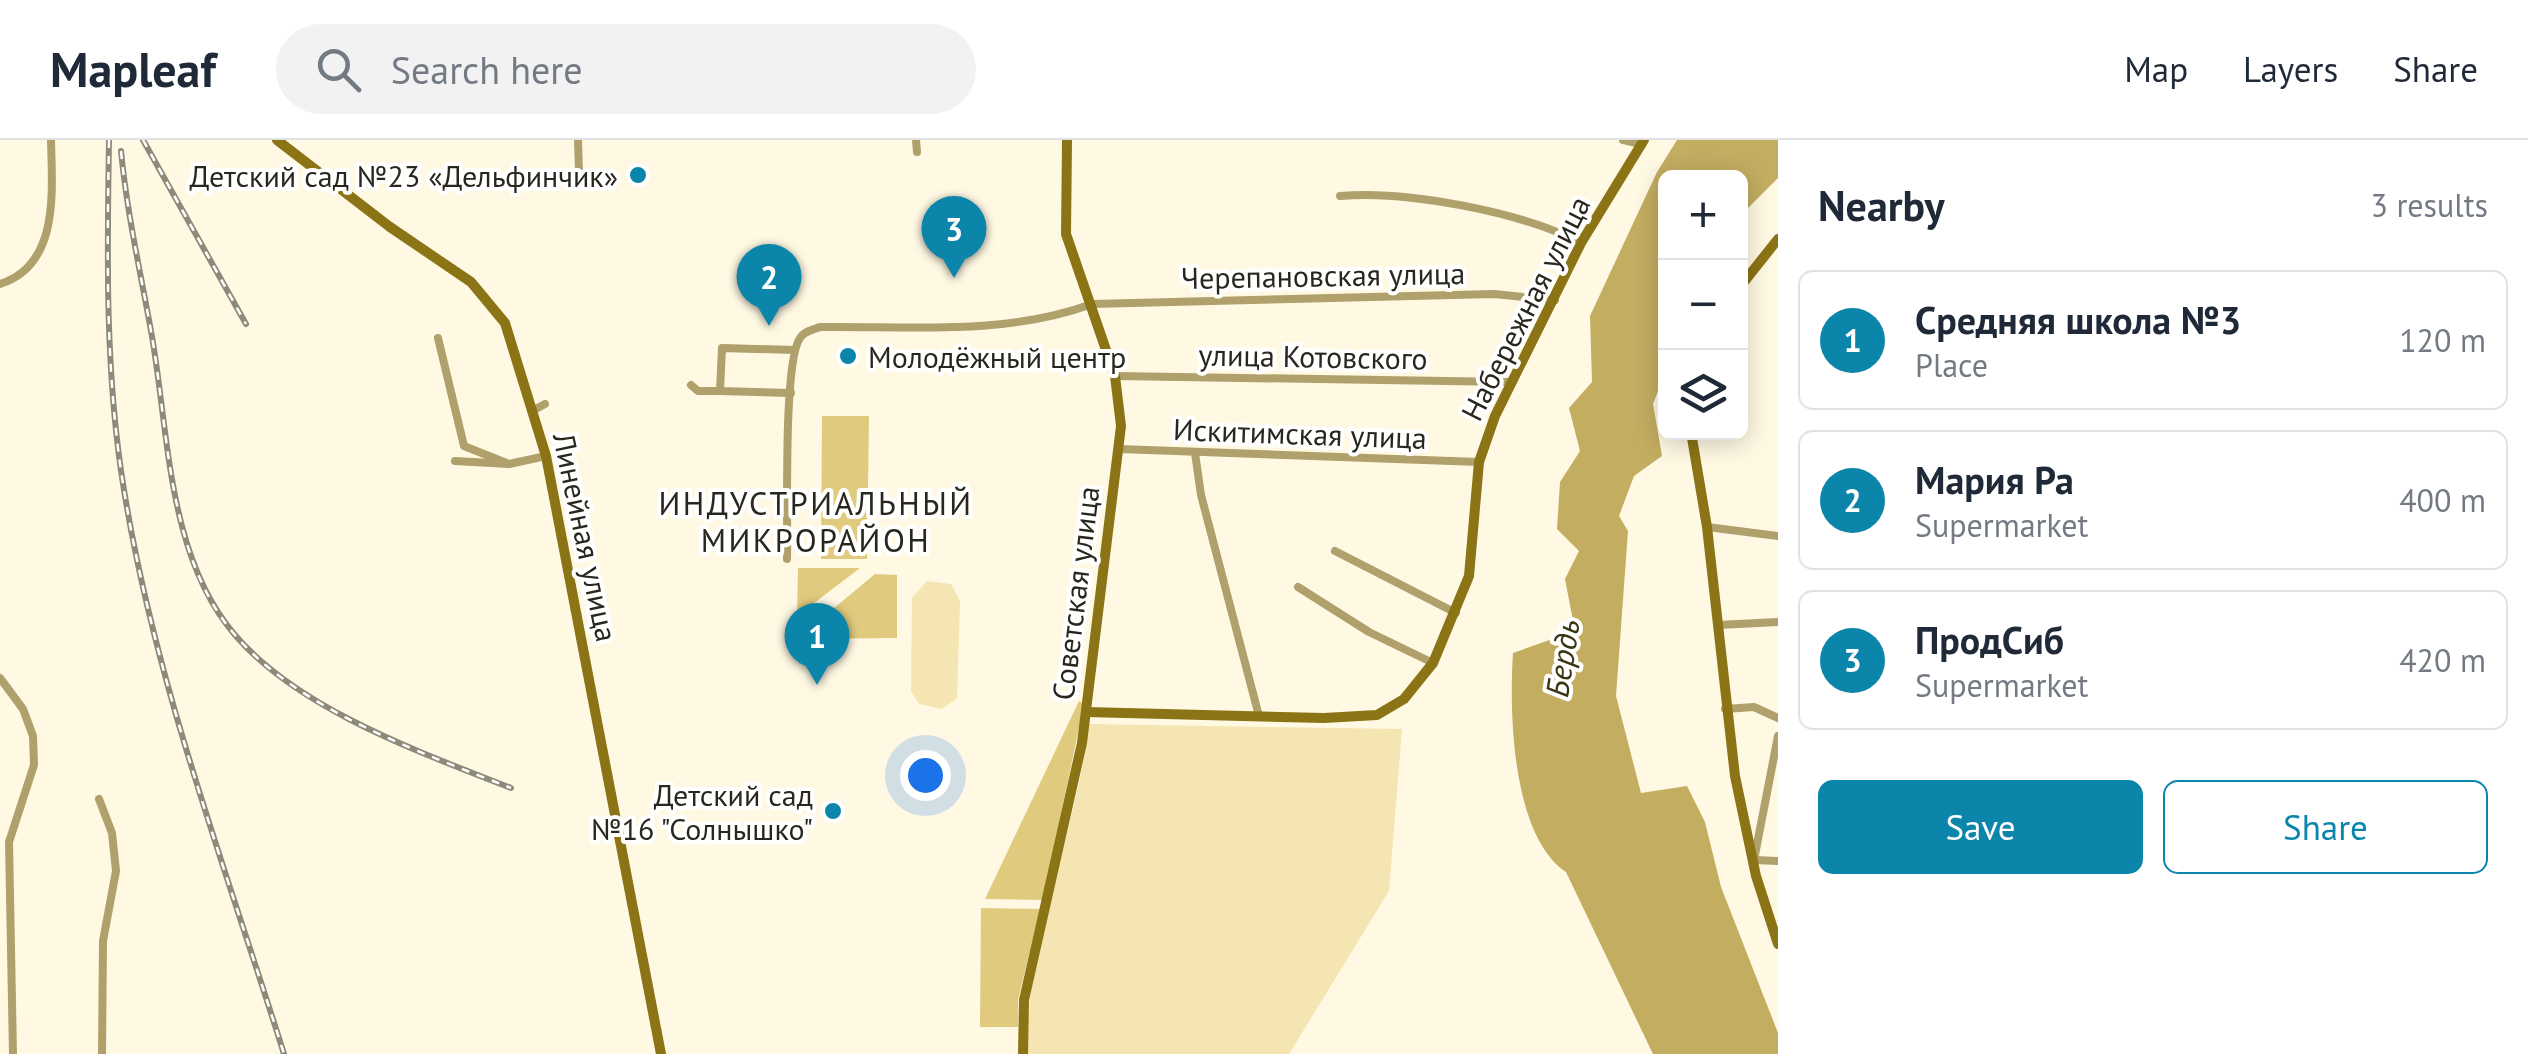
<!DOCTYPE html>
<meta charset="utf-8">
<style>
:root{--surface:#fff;--page:#f2f2f3;--text:#1f2937;--muted:#747a83;--line:#e0e1e3;--accent:#0c85aa}
body{margin:0;font-family:"PT Sans",sans-serif;background:var(--page);color:var(--text)}
.controls{position:absolute;right:30px;top:30px;display:grid;overflow:hidden;border-radius:15px;box-shadow:0 5px 25px #0003}
.controls button{width:90px;height:90px;display:grid;place-items:center;padding:0;border:0;border-bottom:2px solid var(--line);background:var(--surface);color:var(--text);font:50px sans-serif}
.you{position:absolute;left:925px;top:635px;width:35px;height:35px;margin:-25px;border:8px solid #fff;border-radius:50%;background:#1a73e8;box-shadow:0 0 0 15px #1a73e833}
.badge{display:grid;place-items:center;width:65px;height:65px;border-radius:50%;background:var(--accent);color:#fff;font-size:32px;font-weight:700}
.pin{position:absolute;translate:-50% -82px;filter:drop-shadow(0 2px 5px #0008)}
.pin::after{content:'';position:absolute;top:52px;width:35px;height:30px;background:inherit;clip-path:polygon(0 0,100% 0,50% 100%)}
.list{margin:0;padding:0;list-style:none}
h2{display:flex;justify-content:space-between;align-items:center;height:130px;margin:0;padding:0 40px;font-size:42px}
h2 small{font-size:32px;font-weight:400;color:var(--muted)}
.list li{display:grid;grid-template-columns:65px 1fr auto;gap:30px;align-items:center;box-sizing:border-box;height:140px;margin:0 20px 20px;padding:0 20px;border:2px solid var(--line);border-radius:15px}
.list b{display:block;font-size:38px;white-space:nowrap}
.list p{margin:0;font-size:32px;white-space:nowrap;color:var(--muted)}
.list em{font-size:32px;font-style:normal;color:var(--muted)}
.actions{display:flex;gap:20px;padding:30px 40px}
.actions a{flex:1;padding:22px 0;border:2px solid var(--accent);border-radius:15px;text-align:center;font-size:35px;color:var(--accent)}
.actions .main{background:var(--accent);color:#fff}
.icon{flex:none;width:55px;height:55px;fill:none;stroke:currentColor;stroke-width:2;stroke-linecap:round;stroke-linejoin:round}
.map{position:relative;flex:none;width:1778px;height:914px;overflow:hidden}
header{display:flex;align-items:center;gap:60px;box-sizing:border-box;height:140px;padding:0 50px;background:var(--surface);border-bottom:2px solid var(--line)}
header strong{font-size:48px}
nav{display:flex;gap:55px;margin-inline-start:auto;font-size:35px}
.search{width:700px;height:90px;background:var(--page);display:flex;align-items:center;gap:25px;box-sizing:border-box;padding:0 35px;border-radius:55px;color:var(--muted);font-size:38px}
main{display:flex}
aside{flex:1;background:var(--surface)}
.map>svg:first-child{display:block}
.green{fill:#f4e5b2}
.forest{fill:#e0ca7d}
.water{fill:#c3ad61}
.lines{fill:none;stroke-linecap:round;stroke-linejoin:round}
.street{stroke:#afa06c;stroke-width:8}
.secondary{stroke:#8b7416;stroke-width:10}
.rail-casing{stroke:#8d8a7a;stroke-width:6}
.rail{stroke:#fff;stroke-width:2.5;stroke-dasharray:8;stroke-linecap:butt}
.poi-dot{fill:#0c85aa;stroke:#fff;stroke-width:4}
.labels{text-anchor:middle;dominant-baseline:central;stroke-width:8;stroke-linejoin:round;paint-order:stroke}
.poi-label{font-size:30px;fill:#29271d;stroke:#fff;text-anchor:end}
.street-label{font-size:30px;fill:#29271d;stroke:#fff}
.neighbourhood-label{font-size:32px;letter-spacing:2.5px;fill:#29271d;stroke:#fff}
.water-label{font-size:32px;font-style:italic;fill:#3d3412;stroke:#fff}
</style>
<header>
<strong>Mapleaf</strong>
<div class="search"><svg class="icon" aria-label="search" viewBox="0 0 24 24"><circle cx="10" cy="10" r="6"/><path d="M15 15l6 6"/></svg>Search here</div>
<nav><a>Map</a><a>Layers</a><a>Share</a></nav>
</header>
<main>
<div class="map">
<svg width="1778" height="914" viewBox="0 0 1778 914">
<rect width="100%" height="100%" fill="#fff9e4"/>
<g class="green">
<path d="M 927,441 L 951,444 L 960,461 L 957,558 L 942,569 L 919,564 L 911,551 L 912,458 Z"/>
<path d="M 1089,584 L 1402,589 L 1389,751 L 1289,914 L 1027,914 C 1025,802 1076,695 1089,584 Z"/>
</g>
<g class="forest">
<path d="M 822,276 L 869,276 L 867,419 L 821,419 Z"/>
<path d="M 798,428 L 860,428 L 797,476 Z"/>
<path d="M 875,434 L 897,435 L 897,498 L 797,499 Z"/>
<path d="M 1079,561 L 1084,564 L 1043,760 L 985,759 Z"/>
<path d="M 981,768 L 1040,769 L 1018,860 L 1018,887 L 980,887 Z"/>
</g>
<path class="water" d="M 1677,0 L 1778,0 L 1778,38 L 1741,75 L 1740,38 L 1666,38 L 1665,233 L 1653,264 L 1662,316 L 1634,336 L 1619,376 L 1628,391 L 1616,556 L 1641,653 L 1687,646 L 1705,682 L 1721,747 L 1778,893 L 1778,914 L 1653,914 L 1566,732 C 1512,696 1509,573 1513,513 L 1575,491 L 1565,439 L 1579,411 L 1557,389 L 1560,342 L 1580,311 L 1569,268 L 1592,242 L 1590,176 L 1657,32 Z"/>
<g class="lines">
<g class="street">
<path d="M 578,0 L 579,32"/>
<path d="M 916,0 L 917,12"/>
<path d="M 1623,0 L 1641,4"/>
<path d="M 1340,56 C 1406,50 1522,72 1581,103"/>
<path d="M 0,144 C 60,125 52,51 51,0"/>
<path d="M 438,198 L 464,306 L 509,324"/>
<path d="M 1115,236 L 1510,242"/>
<path d="M 691,245 L 698,251 L 720,251"/>
<path d="M 791,253 L 720,251 L 722,208 L 795,210"/>
<path d="M 532,271 L 545,264"/>
<path d="M 1119,309 L 1479,322"/>
<path d="M 1195,313 L 1201,355 L 1259,576"/>
<path d="M 455,321 L 509,324 L 546,316"/>
<path d="M 1707,387 L 1778,396"/>
<path d="M 1335,411 L 1456,473"/>
<path d="M 787,419 C 788,381 783,222 800,198 C 804,191 813,190 820,187 C 912,186 1004,196 1092,164 L 1494,154 L 1555,160"/>
<path d="M 1298,447 L 1369,492 L 1433,523"/>
<path d="M 1718,485 L 1778,482"/>
<path d="M 0,538 L 23,569 L 33,596 L 34,625 L 9,702 L 13,914"/>
<path d="M 1725,569 L 1754,567 L 1778,578"/>
<path d="M 1778,596 L 1754,720 L 1778,721"/>
<path d="M 99,659 L 112,693 L 116,731 L 103,801 L 102,914"/>
</g>
<g class="secondary">
<path d="M 277,0 L 390,87 L 471,142 L 505,183 L 546,316 L 661,914"/>
<path d="M 1740,147 L 1778,99"/>
<path d="M 1691,292 L 1707,387 L 1735,636 L 1756,736 L 1778,804"/>
<path d="M 1086,572 L 1324,578 L 1377,575 L 1404,559 L 1433,523 L 1469,436 L 1479,322 L 1495,276 L 1581,103 L 1644,0"/>
<path d="M 1023,914 L 1024,860 L 1082,603 L 1121,286 L 1115,236 L 1066,94 L 1067,0"/>
</g>
<defs>
<g id="rail">
<path d="M 109,0 C 107,116 105,235 124,350 C 155,542 226,729 284,914"/>
<path d="M 143,0 L 246,184"/>
<path d="M 121,11 C 127,73 140,130 151,191 C 169,289 166,415 235,495 C 299,570 422,613 511,648"/>
</g>
</defs>
<use href="#rail" class="rail-casing"/>
<use href="#rail" class="rail"/>
</g>
<g class="poi-dot">
<circle cx="638" cy="35" r="10"/>
<circle cx="848" cy="216" r="10"/>
<circle cx="833" cy="671" r="10"/>
</g>
<g class="labels">
<g class="poi-label">
<text x="618" y="35">Детский сад №23 «Дельфинчик»</text>
<text x="868" y="216" text-anchor="start">Молодёжный центр</text>
<text x="813" y="654">Детский сад<tspan x="813" dy="34">№16 "Солнышко"</tspan></text>
</g>
<g class="street-label">
<text transform="translate(1323 135) rotate(-1)">Черепановская улица</text>
<text transform="translate(1525 168) rotate(-63)">Набережная улица</text>
<text transform="translate(1313 216) rotate(1)">улица Котовского</text>
<text transform="translate(1300 293) rotate(2)">Искитимская улица</text>
<text transform="translate(586 397) rotate(78)">Линейная улица</text>
<text transform="translate(1075 453) rotate(-83)">Советская улица</text>
</g>
<g class="neighbourhood-label">
<text x="816" y="363">ИНДУСТРИАЛЬНЫЙ<tspan x="816" dy="37">МИКРОРАЙОН</tspan></text>
</g>
<g class="water-label">
<text transform="translate(1562 518) rotate(-81)">Бердь</text>
</g>
</g>
</svg>
<div class="controls">
<button>+</button>
<button>−</button>
<button><svg class="icon" aria-label="layers" viewBox="0 0 24 24"><path d="M12 4l9 5-9 5-9-5zM3 14l9 5 9-5"/></svg></button>
</div>
<div class="you"></div>
<div class="pin badge" style="left:817px;top:545px">1</div>
<div class="pin badge" style="left:769px;top:186px">2</div>
<div class="pin badge" style="left:954px;top:138px">3</div>
</div>
<aside>
<h2>Nearby<small>3 results</small></h2>
<ul class="list">
<li><span class="badge">1</span><div><b>Средняя школа №3</b><p>Place</p></div><em>120 m</em></li>
<li><span class="badge">2</span><div><b>Мария Ра</b><p>Supermarket</p></div><em>400 m</em></li>
<li><span class="badge">3</span><div><b>ПродСиб</b><p>Supermarket</p></div><em>420 m</em></li>
</ul>
<div class="actions"><a class="main">Save</a><a>Share</a></div>
</aside>
</main>
